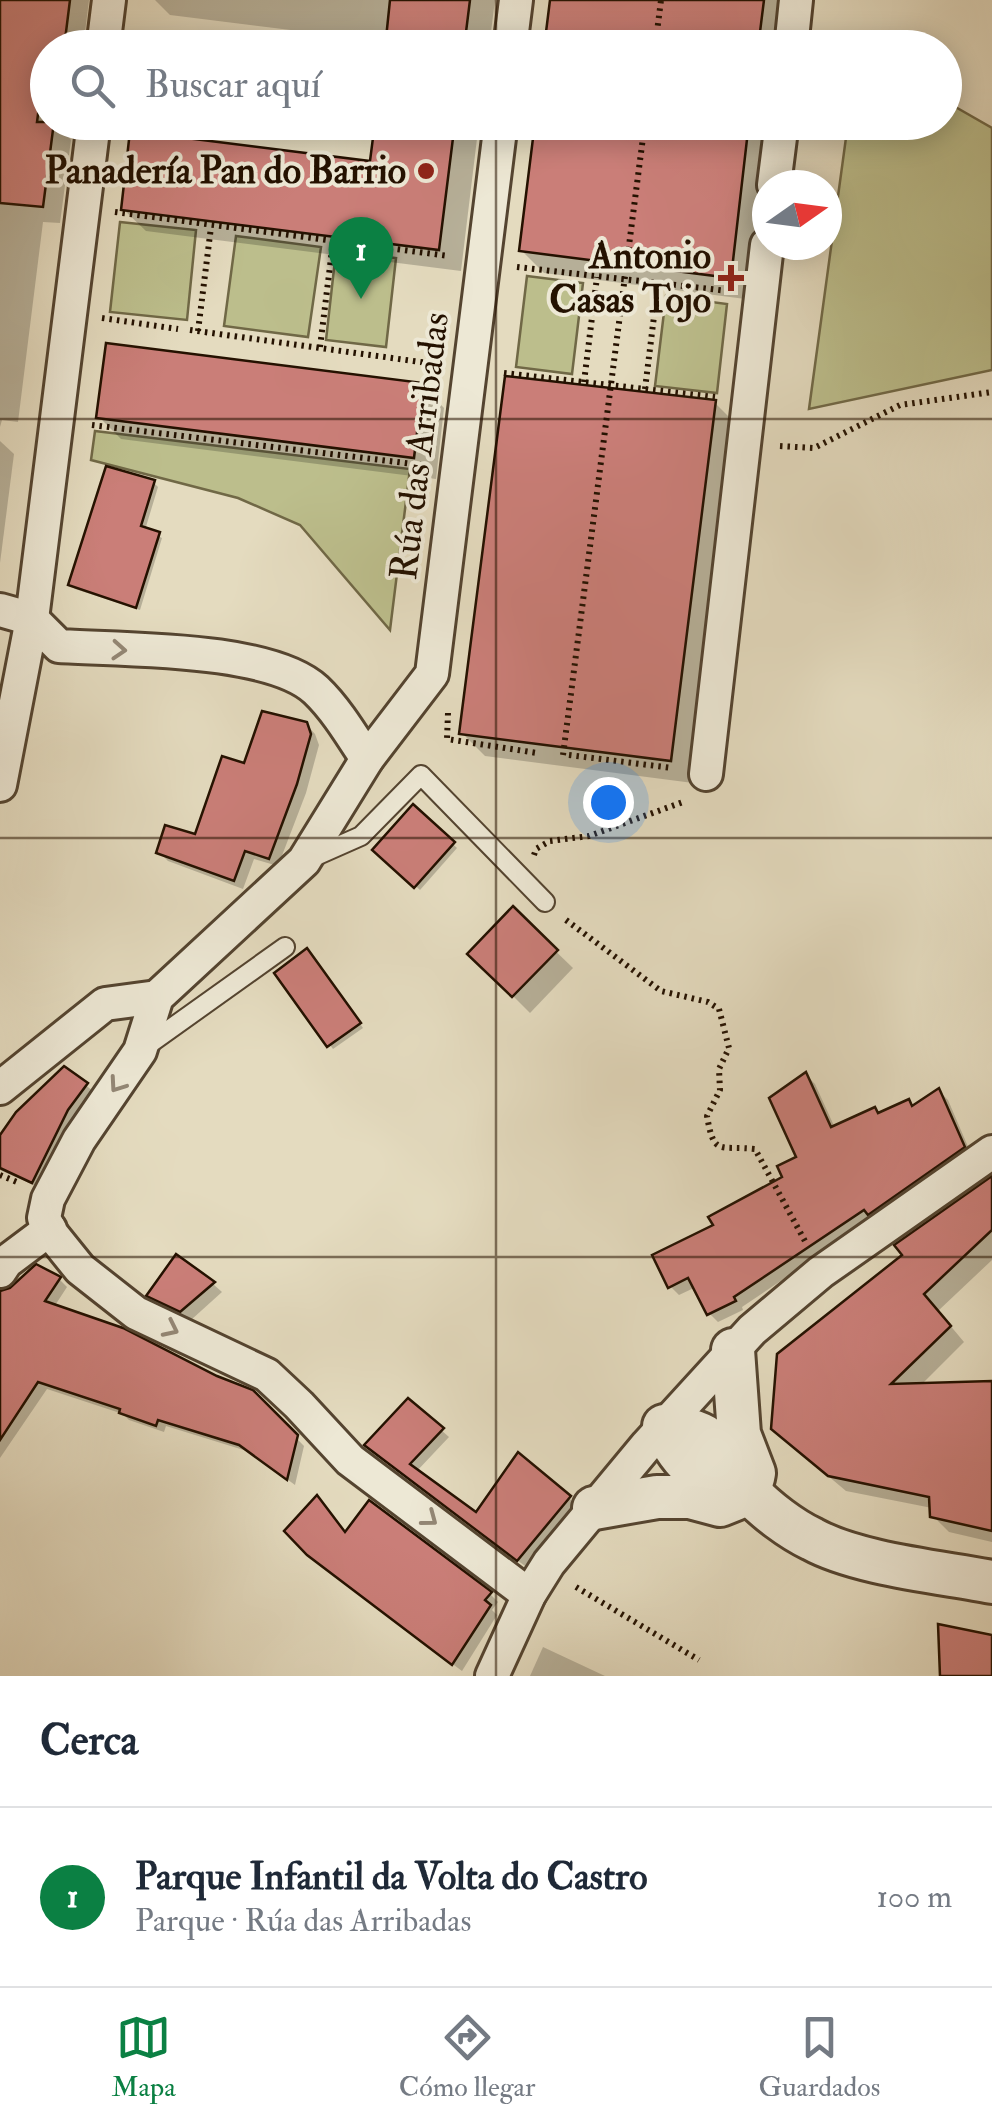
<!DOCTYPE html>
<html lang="es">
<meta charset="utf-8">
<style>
:root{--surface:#fff;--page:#f6f6f7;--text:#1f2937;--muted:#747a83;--line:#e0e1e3;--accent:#0b8043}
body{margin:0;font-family:"IM FELL Double Pica",serif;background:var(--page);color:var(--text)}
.compass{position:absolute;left:752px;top:170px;width:90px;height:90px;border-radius:50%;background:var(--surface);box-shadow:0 5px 25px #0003;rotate:76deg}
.you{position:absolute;left:608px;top:802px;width:35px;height:35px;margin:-25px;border:8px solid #fff;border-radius:50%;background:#1a73e8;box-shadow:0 0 0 15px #1a73e833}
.badge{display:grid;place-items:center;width:65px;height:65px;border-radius:50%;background:var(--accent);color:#fff;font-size:32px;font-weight:700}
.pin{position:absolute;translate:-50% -82px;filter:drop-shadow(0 2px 5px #0008)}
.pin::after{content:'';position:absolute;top:52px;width:35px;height:30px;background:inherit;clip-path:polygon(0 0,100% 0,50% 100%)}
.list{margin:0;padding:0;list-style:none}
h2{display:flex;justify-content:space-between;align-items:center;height:130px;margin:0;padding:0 40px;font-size:42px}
h2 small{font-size:32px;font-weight:400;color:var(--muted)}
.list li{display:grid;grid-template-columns:65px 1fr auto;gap:30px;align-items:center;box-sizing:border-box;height:180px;padding:0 40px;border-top:2px solid var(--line)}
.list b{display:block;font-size:38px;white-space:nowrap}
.list p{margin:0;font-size:32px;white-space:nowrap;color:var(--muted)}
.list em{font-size:32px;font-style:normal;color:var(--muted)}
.icon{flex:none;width:55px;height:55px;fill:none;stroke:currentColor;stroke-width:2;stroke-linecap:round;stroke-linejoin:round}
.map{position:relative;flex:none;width:992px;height:1676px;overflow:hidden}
.search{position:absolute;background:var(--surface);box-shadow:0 5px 25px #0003;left:30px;right:30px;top:30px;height:110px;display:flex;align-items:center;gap:25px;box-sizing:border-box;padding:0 35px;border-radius:55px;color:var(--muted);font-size:38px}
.sheet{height:310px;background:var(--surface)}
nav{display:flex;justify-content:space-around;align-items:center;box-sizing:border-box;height:140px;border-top:2px solid var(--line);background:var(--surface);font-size:28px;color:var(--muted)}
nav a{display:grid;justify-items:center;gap:5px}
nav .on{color:var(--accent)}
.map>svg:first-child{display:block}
.green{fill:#bcbe8c;stroke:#706846;stroke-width:2.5}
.shadow{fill:#0003}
.building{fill:#ca7e78;stroke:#241100;stroke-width:2.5}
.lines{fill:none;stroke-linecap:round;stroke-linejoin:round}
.service-casing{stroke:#544430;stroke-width:22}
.minor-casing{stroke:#544430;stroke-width:38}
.tertiary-casing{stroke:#544430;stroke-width:48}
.path{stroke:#241100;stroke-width:6;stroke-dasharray:2.5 5;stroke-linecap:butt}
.service{stroke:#ede8d5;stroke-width:18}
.minor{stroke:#ede8d5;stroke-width:32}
.tertiary{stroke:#ede8d5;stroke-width:42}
.oneway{stroke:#938775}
.grid{fill:none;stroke:#241100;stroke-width:2.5;stroke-opacity:0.55}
.poi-dot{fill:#8f2418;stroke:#ede8d5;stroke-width:4}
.labels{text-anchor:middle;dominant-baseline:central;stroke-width:8;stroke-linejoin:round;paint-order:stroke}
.poi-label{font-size:38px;font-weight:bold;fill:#241100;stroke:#ede8d5;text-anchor:end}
.street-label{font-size:38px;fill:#241100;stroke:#ede8d5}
</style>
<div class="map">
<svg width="992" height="1676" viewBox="0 0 992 1676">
<rect width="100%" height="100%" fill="#e4dbbf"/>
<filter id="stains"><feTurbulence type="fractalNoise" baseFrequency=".002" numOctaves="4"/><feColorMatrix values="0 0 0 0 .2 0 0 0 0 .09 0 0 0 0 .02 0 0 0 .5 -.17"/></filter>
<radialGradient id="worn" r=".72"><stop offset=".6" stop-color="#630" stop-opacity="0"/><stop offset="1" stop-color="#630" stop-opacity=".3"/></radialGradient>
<g class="green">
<path d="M 945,101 L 992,128 L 992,370 L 809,409 L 848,123 L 944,122 Z"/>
<path d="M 120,222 L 196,230 L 187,320 L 110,312 Z"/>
<path d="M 236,236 L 321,247 L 308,337 L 224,326 Z"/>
<path d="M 336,251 L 396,258 L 386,347 L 326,340 Z"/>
<path d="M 527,276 L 583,283 L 572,374 L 516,367 Z"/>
<path d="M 666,296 L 727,304 L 717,393 L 655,386 Z"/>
<path d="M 95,431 L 410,469 L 390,630 L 300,525 L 238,498 L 91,460 Z"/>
</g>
<g class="shadow">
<path d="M 0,0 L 89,0 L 83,48 L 48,48 L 48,122 L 56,122 L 71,140 L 60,223 L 43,222 L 18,422 L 2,420 L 0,427 Z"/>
<path d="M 155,0 L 495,0 L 489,48 L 387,48 L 388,42 L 170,15 Z"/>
<path d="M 553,0 L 788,0 L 782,48 L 547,48 Z"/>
<path d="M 378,122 L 479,122 L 461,271 L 146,231 L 123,209 L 373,164 Z"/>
<path d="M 537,122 L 774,122 L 753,300 L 544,273 L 522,251 Z"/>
<path d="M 422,385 L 444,408 L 436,479 L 121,439 L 99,417 Z"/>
<path d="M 715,403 L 737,425 L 693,783 L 485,756 L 462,733 Z"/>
<path d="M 0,441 L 14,454 L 0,563 Z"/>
<path d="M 154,483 L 158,487 L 145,530 L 162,538 L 140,610 L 75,589 L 71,585 Z"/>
<path d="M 306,724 L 315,734 L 319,745 L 306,793 L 278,866 L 254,859 L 243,889 L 168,861 L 159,852 L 196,838 L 246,767 Z"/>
<path d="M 413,808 L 457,848 L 420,890 L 376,850 Z"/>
<path d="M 513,910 L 573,968 L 530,1013 L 471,954 Z"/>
<path d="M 310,955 L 363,1028 L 333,1049 L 277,973 Z"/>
<path d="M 65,1069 L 93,1091 L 74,1117 L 38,1187 L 0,1170 L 0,1144 Z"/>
<path d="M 806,1075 L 815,1084 L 835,1128 L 880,1115 L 908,1102 L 914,1108 L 939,1091 L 948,1100 L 972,1156 L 874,1218 L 742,1307 L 743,1310 L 718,1322 L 709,1313 L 696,1287 L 679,1295 L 670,1286 L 716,1226 L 785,1178 L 799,1158 Z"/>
<path d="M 992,1180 L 992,1260 L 938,1311 L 964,1342 L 921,1385 L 992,1383 L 992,1542 L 949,1532 L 933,1516 L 932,1508 L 846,1491 L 790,1444 L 906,1255 Z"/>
<path d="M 59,1279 L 67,1287 L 54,1307 L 251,1392 L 304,1446 L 295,1485 L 250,1452 L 166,1426 L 164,1432 L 129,1420 L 123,1414 L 47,1389 L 0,1458 L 0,1295 Z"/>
<path d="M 213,1284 L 222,1292 L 191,1320 L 158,1304 L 149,1295 Z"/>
<path d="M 408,1401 L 449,1437 L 416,1472 L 477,1516 L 569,1498 L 576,1505 L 525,1566 L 374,1452 Z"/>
<path d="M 346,1535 L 490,1594 L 498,1602 L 492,1610 L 497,1615 L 462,1671 L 318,1563 Z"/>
<path d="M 543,1647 L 605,1676 L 530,1676 Z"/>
</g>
<g class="building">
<path d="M 0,0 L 70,0 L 64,48 L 48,48 L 48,61 L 45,61 L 37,122 L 54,122 L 43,207 L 0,203 Z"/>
<path d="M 390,0 L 470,0 L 464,48 L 385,48 Z"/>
<path d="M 550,0 L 764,0 L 758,48 L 544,48 Z"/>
<path d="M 375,122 L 455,122 L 439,250 L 121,210 L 130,131 L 370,161 Z"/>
<path d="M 535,122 L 749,122 L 731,278 L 519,251 Z"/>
<path d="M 106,343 L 423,383 L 414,458 L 96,418 Z"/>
<path d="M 505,376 L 716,400 L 671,761 L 459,734 Z"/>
<path d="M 106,466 L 155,480 L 141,526 L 160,532 L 136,608 L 68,585 Z"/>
<path d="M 262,711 L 307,722 L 311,734 L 297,784 L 269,859 L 245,851 L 234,881 L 156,853 L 165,825 L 195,834 L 222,756 L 244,763 Z"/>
<path d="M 413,804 L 455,842 L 414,888 L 372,850 Z"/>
<path d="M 513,906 L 558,950 L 512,997 L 467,954 Z"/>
<path d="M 307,948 L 361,1023 L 327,1047 L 274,973 Z"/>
<path d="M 64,1066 L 88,1083 L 68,1110 L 32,1183 L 0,1168 L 0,1135 L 16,1112 Z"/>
<path d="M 806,1072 L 831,1127 L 875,1107 L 878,1113 L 909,1099 L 912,1106 L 939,1088 L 965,1147 L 868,1215 L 864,1210 L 734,1297 L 736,1301 L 707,1315 L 688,1278 L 668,1288 L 652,1255 L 713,1225 L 708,1217 L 782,1177 L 777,1166 L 796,1157 L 769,1098 Z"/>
<path d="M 992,1176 L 992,1230 L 924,1294 L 951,1326 L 891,1384 L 992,1381 L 992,1531 L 930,1517 L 929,1497 L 828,1476 L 771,1429 L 777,1354 L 902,1255 L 894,1245 Z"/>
<path d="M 176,1254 L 215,1282 L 180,1312 L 146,1296 Z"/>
<path d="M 36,1264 L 61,1277 L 45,1301 L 123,1328 L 217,1376 L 253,1390 L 298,1435 L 287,1480 L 239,1445 L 158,1420 L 156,1426 L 119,1413 L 120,1409 L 38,1382 L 0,1440 L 0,1291 L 10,1288 Z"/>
<path d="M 408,1398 L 444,1428 L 410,1464 L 476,1512 L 518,1452 L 571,1496 L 517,1561 L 364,1445 Z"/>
<path d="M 317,1495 L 345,1532 L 369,1500 L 492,1592 L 485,1600 L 491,1605 L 452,1665 L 307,1555 L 284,1531 Z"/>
<path d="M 938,1624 L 992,1635 L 992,1676 L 940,1676 Z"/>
</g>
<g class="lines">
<defs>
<g id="service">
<path d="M 309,859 L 361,836 L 421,775 L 545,902"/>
<path d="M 145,1047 L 285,947"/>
</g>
<g id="minor">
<path d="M 103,48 L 109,0"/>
<path d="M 510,48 L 516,0"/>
<path d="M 791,48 L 796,0"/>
<path d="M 501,122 L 432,674 L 367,759 L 304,861 L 157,997 L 140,1051 L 79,1140 L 48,1199 L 44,1218 L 51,1233 L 80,1269 L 136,1313 L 267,1375 L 299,1405 L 350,1460 L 529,1595"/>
<path d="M 774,185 L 782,122"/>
<path d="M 0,610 L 32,619 L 59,646 C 122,650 270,647 316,690 C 336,709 352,736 367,759"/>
<path d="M 706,774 L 767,245"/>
<path d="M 0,785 L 32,619 L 94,122"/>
<path d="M 0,1088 L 105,1004 L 157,997"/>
<path d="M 0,1271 L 6,1262 L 50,1229"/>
<path d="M 492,1676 L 529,1595 L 549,1563 L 647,1445 L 752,1330 L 821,1272 L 992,1152"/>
</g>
<g id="tertiary">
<path d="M 733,1350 L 739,1434 L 754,1473 L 753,1478"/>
<path d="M 751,1494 C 705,1478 684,1473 664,1426 C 725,1431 715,1455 750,1493 C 766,1510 791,1529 812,1539 C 857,1564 940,1572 992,1582"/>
<path d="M 594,1508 L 657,1497 L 690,1497 L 720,1505 L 735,1499"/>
</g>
</defs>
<use href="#service" class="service-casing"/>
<use href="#minor" class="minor-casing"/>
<use href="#tertiary" class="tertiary-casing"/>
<g class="path">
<path d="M 655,48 L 661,0"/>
<path d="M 115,212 L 449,256"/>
<path d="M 517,267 L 728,291"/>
<path d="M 102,318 L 178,329"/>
<path d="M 190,330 L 435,364"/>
<path d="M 198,331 L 211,227"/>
<path d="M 320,347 L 333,242"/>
<path d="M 504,373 L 715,397"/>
<path d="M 584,382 L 597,277"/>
<path d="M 645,389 L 658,284"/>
<path d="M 92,425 L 422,465"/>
<path d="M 780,446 L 814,448 L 900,405 L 992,392"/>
<path d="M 448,713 L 447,739 L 537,753"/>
<path d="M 563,755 L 645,122"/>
<path d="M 569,755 L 672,768"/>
<path d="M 534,855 L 536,849 L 550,841 L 589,836 L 683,802"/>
<path d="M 566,920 L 661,991 L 708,1002 L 719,1009 L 729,1048 L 719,1069 L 720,1090 L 707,1116 C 714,1157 719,1145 755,1149 L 806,1243"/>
<path d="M 0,1175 L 17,1182"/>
<path d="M 576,1587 L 699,1660"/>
</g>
<use href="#service" class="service"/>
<use href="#minor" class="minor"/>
<use href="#tertiary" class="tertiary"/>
</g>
<defs><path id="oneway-chevron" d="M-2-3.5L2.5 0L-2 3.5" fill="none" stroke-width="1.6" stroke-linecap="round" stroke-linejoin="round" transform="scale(2.5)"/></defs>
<g class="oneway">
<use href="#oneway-chevron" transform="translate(119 650) rotate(4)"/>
<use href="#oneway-chevron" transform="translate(117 1085) rotate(125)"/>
<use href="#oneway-chevron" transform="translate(171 1329) rotate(26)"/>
<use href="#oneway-chevron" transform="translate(430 1519) rotate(37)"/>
</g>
<path class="grid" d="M 496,0 L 496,48M 496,122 L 496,1676M 0,419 L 992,419M 0,838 L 992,838M 0,1257 L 992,1257"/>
<g class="poi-dot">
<circle cx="426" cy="171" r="10"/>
<path d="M726 263h10v10h10v10h-10v10h-10v-10h-10v-10h10z"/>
</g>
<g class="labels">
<g class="poi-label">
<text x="406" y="171">Panadería Pan do Barrio</text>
<text x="711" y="256">Antonio<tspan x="711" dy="44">Casas Tojo</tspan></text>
</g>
<g class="street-label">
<text transform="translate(420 446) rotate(-83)">Rúa das Arribadas</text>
</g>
</g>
<rect width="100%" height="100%" filter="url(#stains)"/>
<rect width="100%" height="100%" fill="url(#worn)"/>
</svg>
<svg class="compass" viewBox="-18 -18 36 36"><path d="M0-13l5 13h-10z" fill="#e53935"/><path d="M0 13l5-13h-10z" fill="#747a83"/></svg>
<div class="you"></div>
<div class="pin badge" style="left:361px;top:299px">1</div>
<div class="search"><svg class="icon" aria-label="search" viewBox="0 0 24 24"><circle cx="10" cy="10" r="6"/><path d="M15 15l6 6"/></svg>Buscar aquí</div>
</div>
<section class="sheet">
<h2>Cerca<small></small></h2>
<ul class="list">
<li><span class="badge">1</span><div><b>Parque Infantil da Volta do Castro</b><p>Parque · Rúa das Arribadas</p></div><em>100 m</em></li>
</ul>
</section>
<nav>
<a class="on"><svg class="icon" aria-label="map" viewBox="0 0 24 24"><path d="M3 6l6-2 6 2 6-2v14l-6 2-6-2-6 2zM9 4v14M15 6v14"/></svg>Mapa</a>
<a><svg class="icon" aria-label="directions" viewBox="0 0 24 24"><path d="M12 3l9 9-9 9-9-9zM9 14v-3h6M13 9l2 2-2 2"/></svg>Cómo llegar</a>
<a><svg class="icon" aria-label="saved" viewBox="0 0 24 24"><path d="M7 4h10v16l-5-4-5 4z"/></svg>Guardados</a>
</nav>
